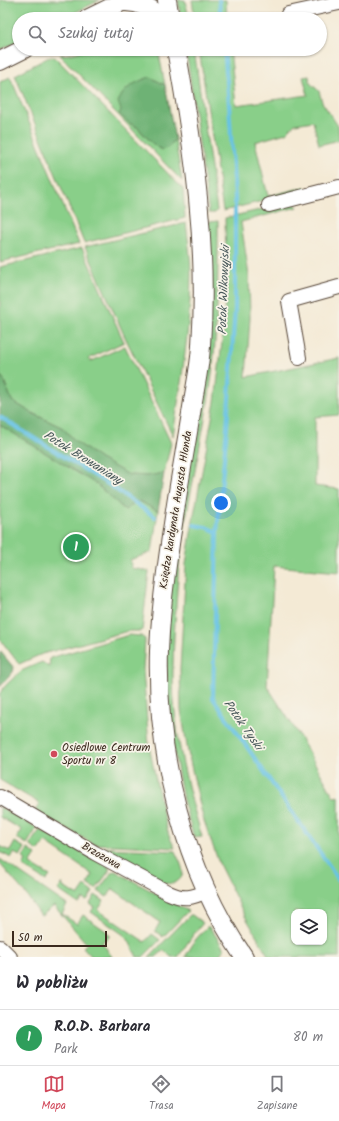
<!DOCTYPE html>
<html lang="pl">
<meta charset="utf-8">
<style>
:root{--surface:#fff;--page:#f2f2f3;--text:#2b2b33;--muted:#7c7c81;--line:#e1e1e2;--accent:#d1495b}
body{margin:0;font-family:Kalam,sans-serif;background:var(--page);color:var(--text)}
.controls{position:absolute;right:12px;bottom:12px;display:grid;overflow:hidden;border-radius:8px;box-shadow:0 1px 3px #0004}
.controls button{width:36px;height:36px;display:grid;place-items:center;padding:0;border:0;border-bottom:1px solid var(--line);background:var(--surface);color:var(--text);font:20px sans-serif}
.scale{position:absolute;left:12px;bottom:10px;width:95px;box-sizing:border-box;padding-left:4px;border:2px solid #3b2a1e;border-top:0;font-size:11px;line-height:14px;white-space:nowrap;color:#3b2a1e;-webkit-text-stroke:3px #f7f3e8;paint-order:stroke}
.you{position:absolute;left:221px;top:503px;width:14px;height:14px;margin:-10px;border:3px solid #fff;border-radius:50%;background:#1a73e8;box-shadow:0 0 0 6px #1a73e833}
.badge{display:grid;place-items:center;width:26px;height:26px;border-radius:50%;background:var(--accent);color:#fff;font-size:13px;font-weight:700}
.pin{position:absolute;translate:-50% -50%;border:2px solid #fff;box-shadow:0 1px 4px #0006}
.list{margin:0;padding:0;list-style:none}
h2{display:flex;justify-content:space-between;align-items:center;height:52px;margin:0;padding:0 16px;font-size:17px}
h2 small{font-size:13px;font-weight:400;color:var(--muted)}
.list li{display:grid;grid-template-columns:26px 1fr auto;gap:12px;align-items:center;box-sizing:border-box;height:56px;padding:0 16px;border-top:1px solid var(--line)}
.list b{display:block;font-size:15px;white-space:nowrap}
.list p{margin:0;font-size:13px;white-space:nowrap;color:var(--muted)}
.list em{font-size:13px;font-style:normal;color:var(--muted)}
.icon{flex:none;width:22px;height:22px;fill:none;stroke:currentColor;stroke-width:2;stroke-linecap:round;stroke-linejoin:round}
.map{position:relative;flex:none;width:339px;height:957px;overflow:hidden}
.search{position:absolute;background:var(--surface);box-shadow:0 1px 3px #0004;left:12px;right:12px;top:12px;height:44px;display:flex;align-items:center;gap:10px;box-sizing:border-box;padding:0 14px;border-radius:22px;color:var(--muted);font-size:15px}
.sheet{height:108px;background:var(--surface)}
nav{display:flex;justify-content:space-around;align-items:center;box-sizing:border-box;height:56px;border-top:1px solid var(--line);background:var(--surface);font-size:11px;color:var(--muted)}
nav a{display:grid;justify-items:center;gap:2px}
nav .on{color:var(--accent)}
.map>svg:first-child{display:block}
.green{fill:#89cf89;stroke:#627c54;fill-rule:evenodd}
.forest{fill:#6eb275;stroke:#546e4a}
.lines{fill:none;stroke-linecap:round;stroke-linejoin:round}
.stream{stroke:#67c3e5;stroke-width:4}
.minor-casing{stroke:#574739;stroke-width:16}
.tertiary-casing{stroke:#574739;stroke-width:20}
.minor{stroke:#fff;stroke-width:14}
.tertiary{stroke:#fff;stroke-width:18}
.poi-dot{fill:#d1495b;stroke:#f7f3e8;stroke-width:1.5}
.labels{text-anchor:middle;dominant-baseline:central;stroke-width:3.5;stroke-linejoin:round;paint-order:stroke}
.street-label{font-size:11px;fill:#3b2a1e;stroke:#f7f3e8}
.poi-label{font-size:11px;fill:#3b2a1e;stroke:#f7f3e8;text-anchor:start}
.water-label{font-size:12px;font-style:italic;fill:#48585a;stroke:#f7f3e8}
</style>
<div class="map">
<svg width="339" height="957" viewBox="0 0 339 957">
<rect width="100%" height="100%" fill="#f7f3e8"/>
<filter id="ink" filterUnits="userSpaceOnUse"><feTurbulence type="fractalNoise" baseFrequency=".025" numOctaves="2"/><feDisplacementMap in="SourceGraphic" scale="8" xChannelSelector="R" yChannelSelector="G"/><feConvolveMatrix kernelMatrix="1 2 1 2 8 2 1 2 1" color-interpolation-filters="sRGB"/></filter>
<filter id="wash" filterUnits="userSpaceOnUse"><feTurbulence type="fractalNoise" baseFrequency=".012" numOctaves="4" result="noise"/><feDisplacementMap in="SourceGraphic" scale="16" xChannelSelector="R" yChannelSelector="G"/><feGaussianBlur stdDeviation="0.9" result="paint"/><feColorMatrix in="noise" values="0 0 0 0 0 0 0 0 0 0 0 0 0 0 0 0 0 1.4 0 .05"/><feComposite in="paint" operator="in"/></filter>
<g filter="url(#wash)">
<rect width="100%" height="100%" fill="#f4ead5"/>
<g class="green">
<path d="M 0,0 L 100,0 L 62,19 L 19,19 L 19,41 L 0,50 Z"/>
<path d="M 178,0 L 185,0 L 189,18 L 188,19 L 181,19 Z"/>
<path d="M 192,0 L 226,0 L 227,19 L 195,19 Z"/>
<path d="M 90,49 L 158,49 L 165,85 L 150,77 L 129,123 L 137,127 L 153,144 L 169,147 L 175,139 L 182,181 L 60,55 L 70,54 Z"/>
<path d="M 186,49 L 194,49 L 217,210 L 215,213 L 209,213 Z"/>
<path d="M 199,49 L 230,49 L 236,105 L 308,95 L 303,77 L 309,76 L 310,83 L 319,91 L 322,102 L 338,126 L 339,140 L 319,145 L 313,121 L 295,124 L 286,133 L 255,142 L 268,196 L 305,187 L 306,190 L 223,211 Z"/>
<path d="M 51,56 L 56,58 L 183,189 L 185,218 L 84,243 L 15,75 Z"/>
<path d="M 10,77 L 15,88 L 79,244 L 0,262 L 0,82 Z"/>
<path d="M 294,202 L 297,207 L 241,222 L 249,276 L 250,318 L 246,377 L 339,358 L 339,415 L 315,417 L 315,486 L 339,489 L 339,572 L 274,566 L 267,686 L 297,732 L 334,797 L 339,796 L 339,957 L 269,957 L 245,916 L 220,866 L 203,818 L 188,752 L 181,710 L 180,669 L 186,564 L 193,520 L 215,402 L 224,325 L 226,264 L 225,218 ZM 294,912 L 324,912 L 324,942 L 294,942 Z"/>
<path d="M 218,221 C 218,277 218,333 210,389 C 201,445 188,500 180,556 C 177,582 176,610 174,637 C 173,662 172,687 175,712 C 179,755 190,796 202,837 L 194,838 L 183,800 L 167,712 L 166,618 L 209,222 Z"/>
<path d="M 186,223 C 188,240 191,258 191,275 C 190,329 181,383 173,436 L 124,335 L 85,247 Z"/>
<path d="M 82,248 L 124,342 L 88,359 L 92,361 L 125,346 L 171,443 L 164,473 L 148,476 L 129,475 L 100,459 L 75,441 L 63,428 L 32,413 L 12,401 L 3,378 L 0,376 L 0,267 Z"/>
<path d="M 0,425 L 96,484 L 125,510 L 139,501 L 158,511 L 152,552 L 130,560 L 131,562 L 131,568 L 149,571 L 142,631 L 128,631 L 42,654 L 19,664 L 0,639 Z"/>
<path d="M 129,635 L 141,636 L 145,639 L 143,670 L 149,746 L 163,814 L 169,836 L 175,848 L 94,844 L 35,812 L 39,803 L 0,780 L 0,693 L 6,685 L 21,671 L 42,662 L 49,667 L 50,658 Z"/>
<path d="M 0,807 L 37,828 L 27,844 L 17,838 L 22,830 L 0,817 Z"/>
<path d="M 40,830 L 109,867 L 109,871 L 96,889 L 87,884 L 93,875 L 45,842 L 38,851 L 31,846 L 30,844 Z"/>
<path d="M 15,842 L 25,848 L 20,856 L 14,853 L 11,858 L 0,852 L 0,846 L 10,851 Z"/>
<path d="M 101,848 L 104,848 L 175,851 C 178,859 188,873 179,880 C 175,884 170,884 164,883 Z"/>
<path d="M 28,849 L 36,855 L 30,864 L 50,876 L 46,881 L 23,866 L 26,861 L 23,857 Z"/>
<path d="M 0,859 L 67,905 L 62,914 L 77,924 L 83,915 L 106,931 L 110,936 L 102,942 L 112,957 L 92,957 L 83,947 L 87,944 L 54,906 L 41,916 L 25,893 L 0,864 Z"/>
<path d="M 115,871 L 188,911 L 163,937 L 155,931 L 160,922 L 113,889 L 107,897 L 98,891 L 112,872 Z"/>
<path d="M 62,884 L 63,884 L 62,886 L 78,896 L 85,886 L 93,892 L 87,901 L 83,899 L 79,904 L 58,890 Z"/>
<path d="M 95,895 L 104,901 L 98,910 L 145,942 L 152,934 L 160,940 L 143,957 L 137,957 L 129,941 L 124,935 L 91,912 L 94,907 L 90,904 Z"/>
<path d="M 190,915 L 192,915 L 203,923 L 193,935 L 178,957 L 171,957 L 164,950 L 156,957 L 149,957 Z"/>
<path d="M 208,926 L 214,933 L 224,949 L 218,957 L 185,957 L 196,939 Z"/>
</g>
<g class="forest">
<path d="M 150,77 L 165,85 L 175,139 L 169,147 L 162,150 L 153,144 L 137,127 L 129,123 L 119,114 L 121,110 L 118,102 C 124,87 136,82 150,77 Z"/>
<path d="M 0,376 L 3,378 L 12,401 L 32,413 L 63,428 L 75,441 L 100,459 L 129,475 L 148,476 L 164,473 L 158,511 L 139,501 L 125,510 L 96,484 L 0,425 Z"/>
<path d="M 0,651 L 14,668 L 13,672 L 0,687 Z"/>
</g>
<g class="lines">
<g class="stream">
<path d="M 219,0 L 221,19"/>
<path d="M 224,49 L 229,105 L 235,198 L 235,308 L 227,428 L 217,532 L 213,698 L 339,880"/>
<path d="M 0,417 L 111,486 L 155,517"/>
<path d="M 194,525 L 206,527 L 217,532"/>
</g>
</g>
</g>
<g filter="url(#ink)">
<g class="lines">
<defs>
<g id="minor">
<path d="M 288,14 L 339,3"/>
<path d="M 269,205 L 339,187"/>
<path d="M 299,358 L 289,301 L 339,287"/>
<path d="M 0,797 L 95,853 L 169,893 C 184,900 192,898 207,891"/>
<path d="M 0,947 L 10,957"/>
</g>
<g id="tertiary">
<path d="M 167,0 L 170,19"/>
<path d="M 123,2 C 139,1 152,8 164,19"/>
<path d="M 87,19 L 126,0"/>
<path d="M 176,49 C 194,147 208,246 201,346 C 200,365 196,383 193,401 C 188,434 182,466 177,498 C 169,549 161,600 159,651 C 156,757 184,869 244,957"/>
<path d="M 0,61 L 24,49"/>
</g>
</defs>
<use href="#minor" class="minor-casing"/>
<use href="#tertiary" class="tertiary-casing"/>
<use href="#minor" class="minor"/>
<use href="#tertiary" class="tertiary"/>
</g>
</g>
<circle class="poi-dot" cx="54" cy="754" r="4"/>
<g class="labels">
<g class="street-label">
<text transform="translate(176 510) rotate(-81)">Księdza kardynała Augusta Hlonda</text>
<text transform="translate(101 856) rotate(30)">Brzozowa</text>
</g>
<g class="poi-label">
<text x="62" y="748">Osiedlowe Centrum<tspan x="62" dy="13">Sportu nr 8</tspan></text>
</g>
<g class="water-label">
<text transform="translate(224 290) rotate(-88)">Potok Wilkowyjski</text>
<text transform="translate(83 458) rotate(32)">Potok Browaniany</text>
<text transform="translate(243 725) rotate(55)">Potok Tyski</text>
</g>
</g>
</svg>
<div class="controls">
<button><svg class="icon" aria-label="layers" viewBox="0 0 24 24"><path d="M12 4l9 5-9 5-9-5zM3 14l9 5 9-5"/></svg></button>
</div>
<div class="scale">50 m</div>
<div class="you"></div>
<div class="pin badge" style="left:76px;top:547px;background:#2e9e5b">1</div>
<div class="search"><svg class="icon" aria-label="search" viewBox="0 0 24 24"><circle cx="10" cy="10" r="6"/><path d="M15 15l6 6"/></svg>Szukaj tutaj</div>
</div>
<section class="sheet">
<h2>W pobliżu<small></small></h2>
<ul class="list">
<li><span class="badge" style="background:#2e9e5b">1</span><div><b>R.O.D. Barbara</b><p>Park</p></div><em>80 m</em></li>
</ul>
</section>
<nav>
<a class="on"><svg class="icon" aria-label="map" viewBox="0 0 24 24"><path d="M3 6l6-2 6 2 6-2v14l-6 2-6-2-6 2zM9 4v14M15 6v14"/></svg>Mapa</a>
<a><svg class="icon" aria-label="directions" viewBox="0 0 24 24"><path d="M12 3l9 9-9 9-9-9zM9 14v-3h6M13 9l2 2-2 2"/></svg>Trasa</a>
<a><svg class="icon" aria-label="saved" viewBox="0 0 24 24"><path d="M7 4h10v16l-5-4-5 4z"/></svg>Zapisane</a>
</nav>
